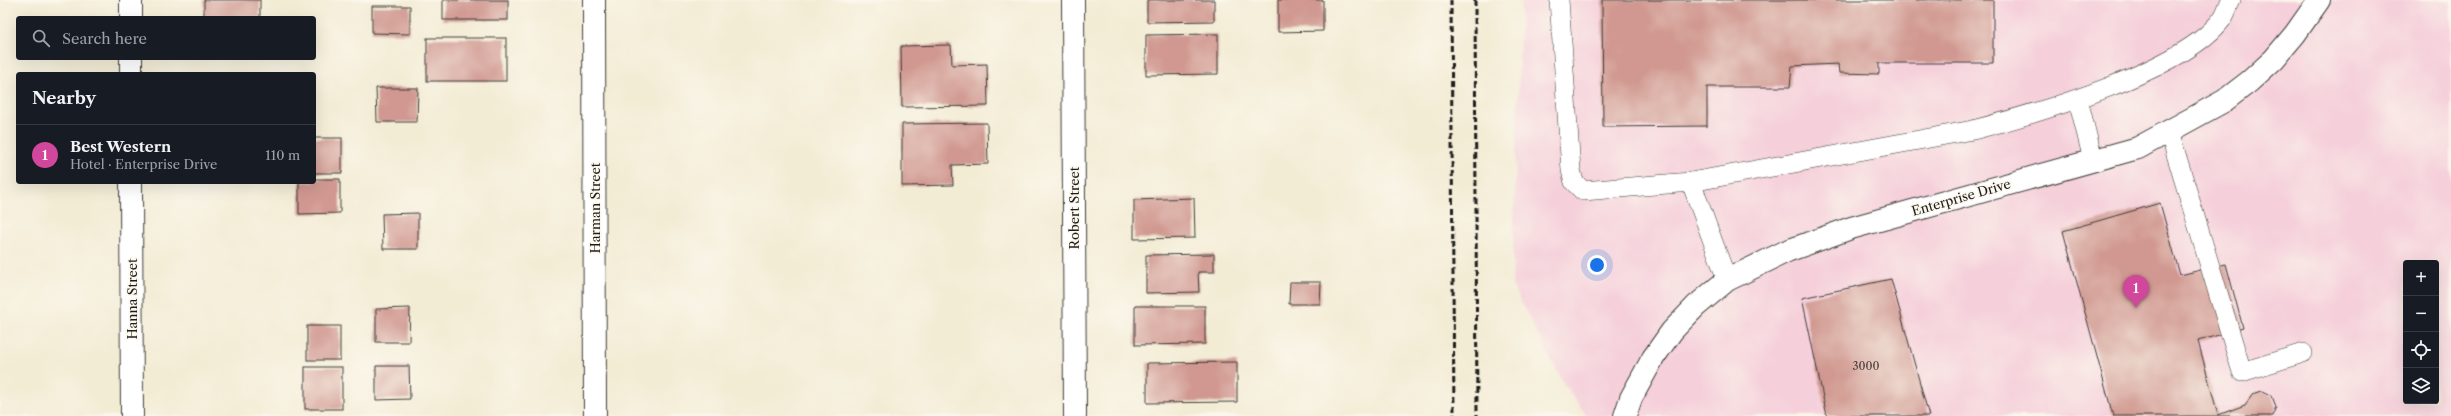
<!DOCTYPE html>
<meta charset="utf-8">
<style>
:root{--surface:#171b24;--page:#20242c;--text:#f1f3f6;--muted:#9ea1a6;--line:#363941;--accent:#0f766e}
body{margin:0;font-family:"Libre Caslon Text",serif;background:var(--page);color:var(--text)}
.controls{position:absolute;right:12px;bottom:12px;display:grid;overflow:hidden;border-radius:4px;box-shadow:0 4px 16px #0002}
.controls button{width:36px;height:36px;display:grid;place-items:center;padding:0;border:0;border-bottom:1px solid var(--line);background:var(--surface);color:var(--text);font:20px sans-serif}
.you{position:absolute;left:1597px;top:265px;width:14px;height:14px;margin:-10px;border:3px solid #fff;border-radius:50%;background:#1a73e8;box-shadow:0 0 0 6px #1a73e833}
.badge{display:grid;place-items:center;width:26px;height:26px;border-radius:50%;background:var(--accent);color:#fff;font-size:13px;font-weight:700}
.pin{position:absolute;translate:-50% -33px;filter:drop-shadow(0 1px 2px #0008)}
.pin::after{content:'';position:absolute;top:21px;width:14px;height:12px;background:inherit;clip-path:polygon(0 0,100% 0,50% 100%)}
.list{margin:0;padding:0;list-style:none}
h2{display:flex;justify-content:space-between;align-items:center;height:52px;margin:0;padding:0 16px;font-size:17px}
h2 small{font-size:13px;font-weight:400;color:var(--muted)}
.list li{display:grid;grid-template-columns:26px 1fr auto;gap:12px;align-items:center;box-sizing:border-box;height:60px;padding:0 16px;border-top:1px solid var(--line)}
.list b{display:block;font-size:15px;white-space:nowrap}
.list p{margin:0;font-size:13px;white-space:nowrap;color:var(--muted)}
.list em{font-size:13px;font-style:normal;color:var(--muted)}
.icon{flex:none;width:22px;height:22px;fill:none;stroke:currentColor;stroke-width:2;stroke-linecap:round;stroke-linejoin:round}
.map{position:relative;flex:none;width:2451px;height:416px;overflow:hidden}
.search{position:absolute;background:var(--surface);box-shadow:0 4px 16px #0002;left:16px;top:16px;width:300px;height:44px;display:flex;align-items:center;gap:10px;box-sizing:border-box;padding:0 14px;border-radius:4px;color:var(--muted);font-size:15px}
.panel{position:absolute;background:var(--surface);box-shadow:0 4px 16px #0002;left:16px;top:72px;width:300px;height:112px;border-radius:4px}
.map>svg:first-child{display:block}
.built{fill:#f5cfda;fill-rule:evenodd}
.building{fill:#d09890}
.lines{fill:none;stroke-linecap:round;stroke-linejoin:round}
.lane-casing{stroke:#3c3b38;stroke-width:20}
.street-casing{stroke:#3c3b38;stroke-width:24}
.lane{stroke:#fff;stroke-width:19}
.street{stroke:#fff;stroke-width:22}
.rail{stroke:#1c1c1c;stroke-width:3;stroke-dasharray:6 3;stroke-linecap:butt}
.labels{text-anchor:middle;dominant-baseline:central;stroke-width:3;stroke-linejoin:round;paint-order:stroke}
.number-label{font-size:11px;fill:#493b39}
.street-label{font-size:13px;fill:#1c1c1c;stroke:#fbf7ec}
</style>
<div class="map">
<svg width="2451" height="416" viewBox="0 0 2451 416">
<rect width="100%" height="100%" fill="#fbf7ec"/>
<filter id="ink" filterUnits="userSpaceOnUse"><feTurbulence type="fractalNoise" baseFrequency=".025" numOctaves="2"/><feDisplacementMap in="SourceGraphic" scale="8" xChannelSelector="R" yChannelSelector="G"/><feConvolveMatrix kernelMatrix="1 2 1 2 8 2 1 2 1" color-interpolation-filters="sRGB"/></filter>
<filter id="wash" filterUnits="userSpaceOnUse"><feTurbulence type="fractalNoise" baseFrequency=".012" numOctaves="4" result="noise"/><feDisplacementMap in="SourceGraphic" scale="16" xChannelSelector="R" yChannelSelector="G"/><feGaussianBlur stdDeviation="0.9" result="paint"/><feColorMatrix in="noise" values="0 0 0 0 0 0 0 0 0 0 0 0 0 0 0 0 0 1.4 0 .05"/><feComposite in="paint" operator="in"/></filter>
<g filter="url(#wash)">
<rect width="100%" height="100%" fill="#f3ecd5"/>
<path class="built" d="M 1521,0 L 2451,0 L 2451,416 L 1587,416 L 1565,386 L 1512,285 ZM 2406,263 L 2436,263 L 2436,401 L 2406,401 Z"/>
<g id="blocks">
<g class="building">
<rect x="204" y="0" width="56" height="18"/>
<rect x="443" y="0" width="65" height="20"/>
<path d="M 1147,0 L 1214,0 L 1214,21 L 1147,22 Z"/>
<path d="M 1278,0 L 1323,0 L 1323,31 L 1278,32 Z"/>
<path d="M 1602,0 L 1993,0 L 1993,63 L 1879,63 L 1879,74 L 1839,73 L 1838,64 L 1792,66 L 1790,87 L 1707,87 L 1707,126 L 1603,127 Z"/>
<path d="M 372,6 L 410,6 L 410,34 L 372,33 Z"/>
<path d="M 1218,34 L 1218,74 L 1146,75 L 1146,35 Z"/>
<rect x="427" y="38" width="79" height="43"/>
<path d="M 951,45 L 952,65 L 987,64 L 988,106 L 902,107 L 901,46 Z"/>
<path d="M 376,88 L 418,88 L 417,122 L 377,122 Z"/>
<path d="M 987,123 L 988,164 L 952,165 L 953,185 L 902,186 L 902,124 Z"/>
<rect x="314" y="138" width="28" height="35"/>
<path d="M 314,179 L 340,179 L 340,213 L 299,214 L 299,182 L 314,182 Z"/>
<path d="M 1194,198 L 1195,238 L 1134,239 L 1134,200 Z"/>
<path d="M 2160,203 L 2180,275 L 2226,264 L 2243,328 L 2198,341 L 2218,415 L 2245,405 L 2253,394 L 2262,391 L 2272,396 L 2276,407 L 2272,416 L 2113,416 L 2063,231 Z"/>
<path d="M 418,213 L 418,249 L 383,249 L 382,214 Z"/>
<path d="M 1214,254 L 1214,272 L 1198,272 L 1199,292 L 1146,293 L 1146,255 Z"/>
<path d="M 1891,279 L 1929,416 L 1827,416 L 1802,298 Z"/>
<path d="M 1290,282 L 1321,282 L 1320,304 L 1289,304 Z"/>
<path d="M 1135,306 L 1205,306 L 1205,344 L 1135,345 Z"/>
<path d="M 410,308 L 409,342 L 376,342 L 376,309 Z"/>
<rect x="307" y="326" width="33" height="34"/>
<path d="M 1237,362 L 1237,402 L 1147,403 L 1147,363 Z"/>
<path d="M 376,366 L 409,366 L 410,399 L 376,400 Z"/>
<rect x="305" y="367" width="37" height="42"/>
</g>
</g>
</g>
<g filter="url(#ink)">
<use href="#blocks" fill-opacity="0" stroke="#3c3b38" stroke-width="1"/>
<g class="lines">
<defs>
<g id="lane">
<path d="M 1559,0 L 1571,170 L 1574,182 L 1583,191 L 1691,182 L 1973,130 C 2035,114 2184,71 2222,19 C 2226,14 2228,6 2231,0"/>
<path d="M 2078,99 L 2093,160"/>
<path d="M 2169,131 L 2242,372 L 2303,353"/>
<path d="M 1691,182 L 1727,280"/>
</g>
<g id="street">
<path d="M 131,0 L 131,18"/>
<path d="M 594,0 L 595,416"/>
<path d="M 1073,0 L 1075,416"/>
<path d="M 131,58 L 131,74"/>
<path d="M 131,182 L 132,416"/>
<path d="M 1625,416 L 1631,398 L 1653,358 L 1672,331 L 1696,306 L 1727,280 L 1787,251 L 1851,228 L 2138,148 L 2224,101 L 2250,81 L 2274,59 L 2295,34 L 2319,0"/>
</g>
</defs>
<use href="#lane" class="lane-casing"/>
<use href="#street" class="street-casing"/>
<use href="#lane" class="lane"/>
<use href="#street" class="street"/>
<g class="rail">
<path d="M 1451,0 L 1454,416"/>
<path d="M 1475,0 L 1477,416"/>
</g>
</g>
</g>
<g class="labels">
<g class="number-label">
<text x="1866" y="366">3000</text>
</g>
<g class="street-label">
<text transform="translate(1961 197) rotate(-16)">Enterprise Drive</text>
<text transform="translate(595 208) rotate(-90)">Harman Street</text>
<text transform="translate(1074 208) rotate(-90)">Robert Street</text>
<text transform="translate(132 299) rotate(-90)">Hanna Street</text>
</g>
</g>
</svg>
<div class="controls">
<button>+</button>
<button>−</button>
<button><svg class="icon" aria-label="locate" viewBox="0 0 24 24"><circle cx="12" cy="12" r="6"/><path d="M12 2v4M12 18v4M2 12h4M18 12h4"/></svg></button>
<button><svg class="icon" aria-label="layers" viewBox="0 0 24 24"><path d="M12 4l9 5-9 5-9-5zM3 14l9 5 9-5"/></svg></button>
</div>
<div class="you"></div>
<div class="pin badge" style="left:2136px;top:308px;background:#d1479c">1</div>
<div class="search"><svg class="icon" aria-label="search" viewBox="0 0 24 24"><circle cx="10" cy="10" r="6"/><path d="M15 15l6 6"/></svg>Search here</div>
<section class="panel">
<h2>Nearby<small></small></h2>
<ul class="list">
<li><span class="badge" style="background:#d1479c">1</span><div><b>Best Western</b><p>Hotel · Enterprise Drive</p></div><em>110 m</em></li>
</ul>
</section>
</div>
